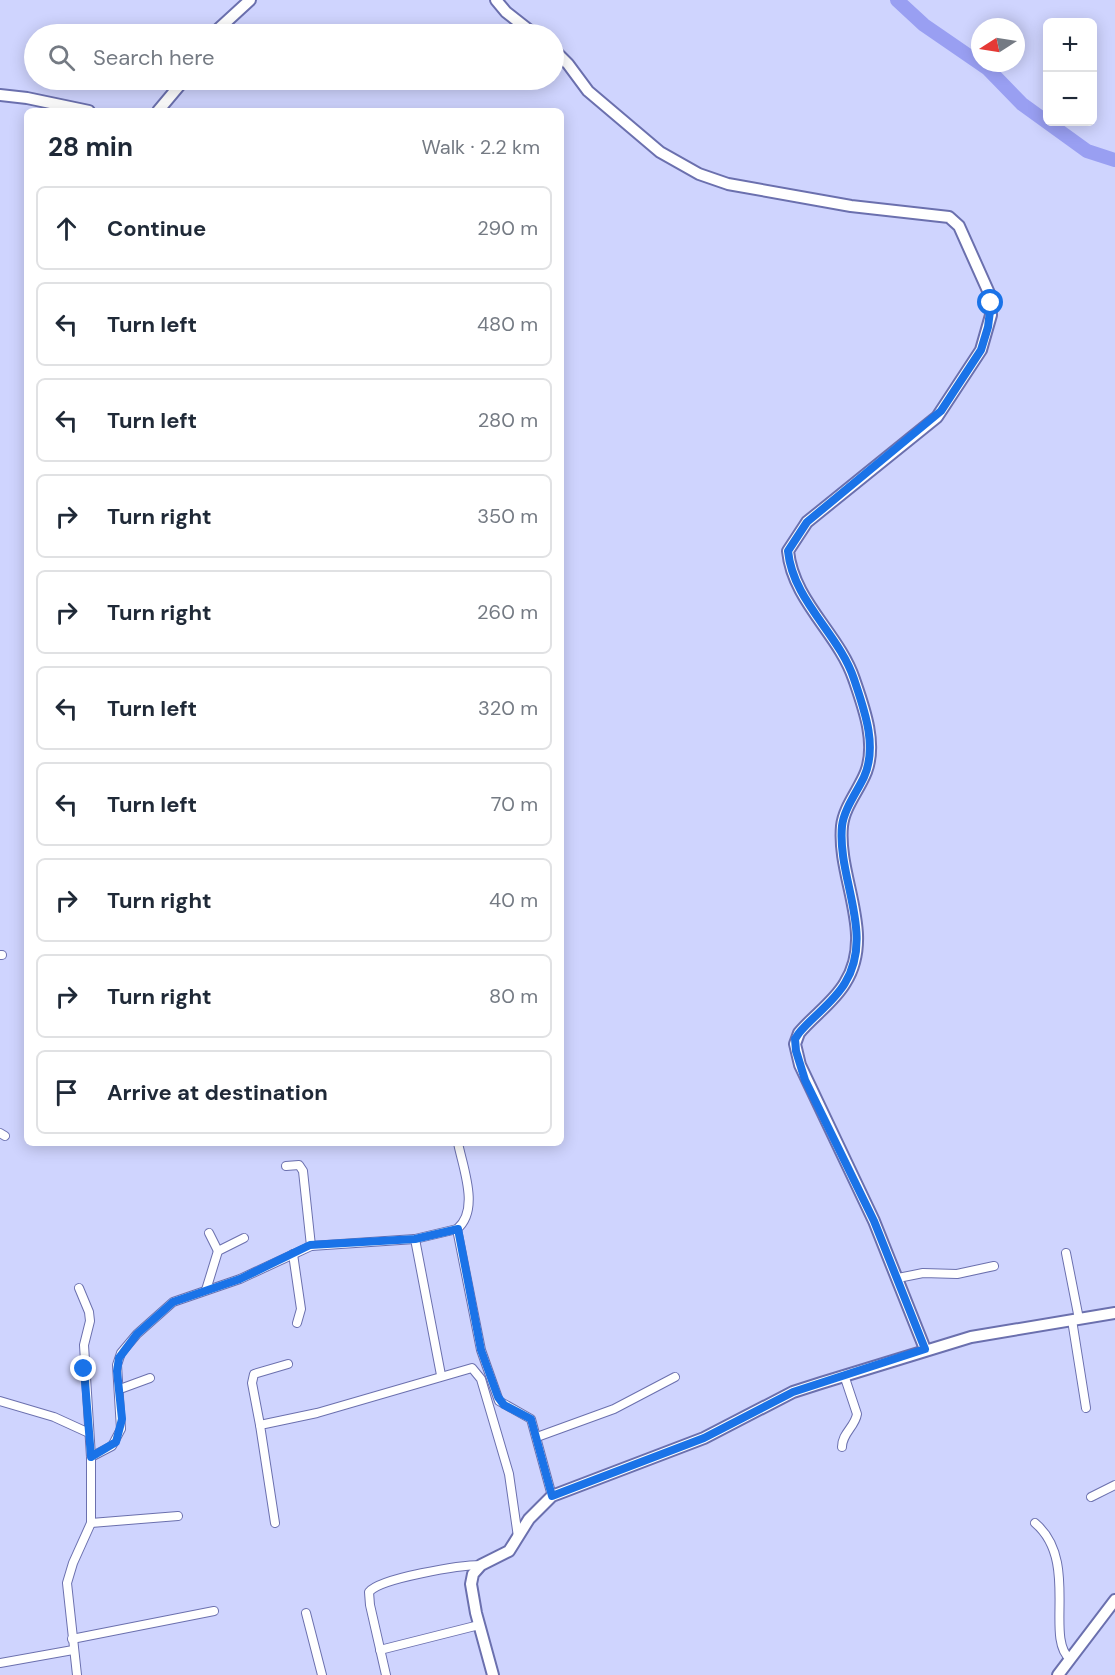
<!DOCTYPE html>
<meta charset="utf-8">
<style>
:root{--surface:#fff;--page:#f2f2f3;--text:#1f2937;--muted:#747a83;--line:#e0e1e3}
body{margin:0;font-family:"DM Sans",sans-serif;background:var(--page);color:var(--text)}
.controls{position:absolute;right:18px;top:18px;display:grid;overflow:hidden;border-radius:9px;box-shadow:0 3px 15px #0003}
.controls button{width:54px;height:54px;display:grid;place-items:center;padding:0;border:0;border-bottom:2px solid var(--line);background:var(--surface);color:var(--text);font:30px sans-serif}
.compass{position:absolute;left:971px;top:18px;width:54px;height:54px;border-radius:50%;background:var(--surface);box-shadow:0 3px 15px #0003;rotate:258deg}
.stop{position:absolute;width:18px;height:18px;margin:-14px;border:4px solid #1a73e8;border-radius:50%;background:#fff}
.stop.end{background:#1a73e8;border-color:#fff;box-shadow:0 2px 6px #0008}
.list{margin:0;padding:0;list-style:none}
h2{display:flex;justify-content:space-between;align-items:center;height:78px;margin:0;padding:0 24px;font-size:26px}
h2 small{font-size:20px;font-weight:400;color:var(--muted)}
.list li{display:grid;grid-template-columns:39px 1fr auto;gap:18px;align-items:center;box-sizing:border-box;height:84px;margin:0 12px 12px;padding:0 12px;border:2px solid var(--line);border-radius:9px}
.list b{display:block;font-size:22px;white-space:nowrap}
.list em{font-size:20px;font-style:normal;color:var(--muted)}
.icon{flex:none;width:33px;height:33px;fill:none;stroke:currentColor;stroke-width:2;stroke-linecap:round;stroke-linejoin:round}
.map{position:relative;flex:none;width:1115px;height:1675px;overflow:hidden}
.search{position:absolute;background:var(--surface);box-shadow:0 3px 15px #0003;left:24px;top:24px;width:540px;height:66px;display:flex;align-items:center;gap:15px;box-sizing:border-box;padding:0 21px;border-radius:33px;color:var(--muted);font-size:22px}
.panel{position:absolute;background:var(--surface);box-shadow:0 3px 15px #0003;left:24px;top:108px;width:540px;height:1038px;border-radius:9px}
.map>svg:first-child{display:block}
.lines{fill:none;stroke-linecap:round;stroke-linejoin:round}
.river{stroke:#999ff2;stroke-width:14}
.street-casing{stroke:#6b70ae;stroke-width:10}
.secondary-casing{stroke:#6b70ae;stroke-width:14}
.street{stroke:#fff;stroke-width:8}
.secondary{stroke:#fff;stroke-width:10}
.route{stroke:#1a73e8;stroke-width:8}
</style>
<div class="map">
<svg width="1115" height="1675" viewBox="0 0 1115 1675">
<rect width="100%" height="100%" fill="#cfd4fe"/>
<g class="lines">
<path class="river" d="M 897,0 L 924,25 L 988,69 L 1022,104 L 1087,151 L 1115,160"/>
<defs>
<g id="street">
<path d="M 0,955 L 2,955"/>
<path d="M 0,1133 L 5,1136"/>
<path d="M 458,1143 C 463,1168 480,1210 457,1229 L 481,1350 L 499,1401 L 531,1419 L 552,1496"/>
<path d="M 286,1166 L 299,1165 L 303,1171 L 311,1246"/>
<path d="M 209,1233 L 218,1251"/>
<path d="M 415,1239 L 441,1375"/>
<path d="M 1066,1253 L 1079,1319"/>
<path d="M 293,1254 L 301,1309 L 297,1323"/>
<path d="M 898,1278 L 923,1273 L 957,1274 L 994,1266"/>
<path d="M 206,1290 L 218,1251 L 244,1238"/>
<path d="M 1072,1320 L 1086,1408"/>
<path d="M 120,1389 L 150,1378"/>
<path d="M 0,1401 L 54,1417 L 89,1433"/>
<path d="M 260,1425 L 252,1383 L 254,1374 L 288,1364"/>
<path d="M 537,1437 L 614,1409 L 675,1377"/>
<path d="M 842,1447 C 842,1433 855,1427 857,1414 L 844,1375"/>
<path d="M 91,1457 L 112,1446 L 121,1429 L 117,1365 L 121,1353 L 137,1334 L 173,1302 L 240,1279 L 311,1246 L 415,1239 L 457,1229"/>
<path d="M 1091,1497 L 1115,1485"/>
<path d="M 91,1523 L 178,1516"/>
<path d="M 275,1523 L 260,1425 L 317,1413 L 472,1368 L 481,1379 L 509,1474 L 518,1537"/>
<path d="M 1035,1523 C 1080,1561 1044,1638 1070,1659"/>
<path d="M 306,1613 L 322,1675"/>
<path d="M 72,1639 L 214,1611"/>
<path d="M 380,1650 L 479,1625"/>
<path d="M 0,1663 L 73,1650"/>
<path d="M 77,1675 L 67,1583 L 73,1563 L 91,1523 L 91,1457 L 84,1345 L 90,1321 L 89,1312 L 79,1288"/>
<path d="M 386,1675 L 370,1605 L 369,1592 C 380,1578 461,1565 481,1565"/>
</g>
<g id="secondary">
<path d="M 496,0 L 506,12 L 534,34"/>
<path d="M 213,34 L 250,0"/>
<path d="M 554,50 L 568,64 L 588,91 L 660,152 L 699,174 L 728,184 L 851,206 L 949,217 L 959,226 L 989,293 L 991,315 L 981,350 L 937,417 L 807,522 L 788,551 C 793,601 839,634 854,679 C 864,708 877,743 866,772 C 859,790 844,807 842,826 C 837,878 876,934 845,983 C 834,1002 813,1016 799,1033 L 795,1044 L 800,1065 L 874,1221 L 925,1349"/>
<path d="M 0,95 L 27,98 L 89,111"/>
<path d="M 158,111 L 184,80"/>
<path d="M 493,1675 L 476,1613 L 471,1584 L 473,1574 L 481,1565 L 509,1551 L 529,1519 L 552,1496 L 704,1438 L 793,1392 L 821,1383 L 971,1337 L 1115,1313"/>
<path d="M 1058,1675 L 1115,1600"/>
</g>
</defs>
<use href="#street" class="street-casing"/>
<use href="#secondary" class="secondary-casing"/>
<use href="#street" class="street"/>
<use href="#secondary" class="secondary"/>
</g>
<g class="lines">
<path class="route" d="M 84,1369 L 91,1457 L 116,1442 L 122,1419 L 117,1371 L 119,1358 L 137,1334 L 173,1302 L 240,1279 L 310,1245 L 415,1239 L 458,1229 L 481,1350 L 498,1397 L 504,1405 L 531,1419 L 552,1496 L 704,1438 L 793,1392 L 925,1349 L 874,1221 L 805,1080 L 796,1051 L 795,1039 L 799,1033 C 813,1016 834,1002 845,983 C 875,934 837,878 842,826 C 844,809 857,792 864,777 C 878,746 864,709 854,679 C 839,634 793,601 788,551 L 807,522 L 941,411 L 981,350 L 988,327 L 991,303"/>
</g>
</svg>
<div class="controls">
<button>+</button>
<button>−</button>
</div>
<svg class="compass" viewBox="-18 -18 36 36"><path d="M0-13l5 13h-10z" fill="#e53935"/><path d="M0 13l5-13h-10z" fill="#747a83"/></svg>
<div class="stop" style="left:991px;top:303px"></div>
<div class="stop end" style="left:84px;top:1369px"></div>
<div class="search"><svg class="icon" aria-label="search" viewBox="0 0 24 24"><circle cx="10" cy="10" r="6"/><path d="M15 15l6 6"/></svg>Search here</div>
<section class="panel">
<h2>28 min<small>Walk · 2.2 km</small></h2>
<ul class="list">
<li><svg class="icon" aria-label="ahead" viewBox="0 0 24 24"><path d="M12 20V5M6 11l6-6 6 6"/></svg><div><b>Continue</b></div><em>290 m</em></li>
<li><svg class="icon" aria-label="left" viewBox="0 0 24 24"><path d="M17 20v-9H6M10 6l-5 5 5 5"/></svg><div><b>Turn left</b></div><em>480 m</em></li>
<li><svg class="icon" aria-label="left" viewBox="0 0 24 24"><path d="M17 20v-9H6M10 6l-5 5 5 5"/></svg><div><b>Turn left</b></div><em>280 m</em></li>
<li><svg class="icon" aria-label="right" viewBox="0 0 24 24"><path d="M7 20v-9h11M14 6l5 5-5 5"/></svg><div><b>Turn right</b></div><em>350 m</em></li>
<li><svg class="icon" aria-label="right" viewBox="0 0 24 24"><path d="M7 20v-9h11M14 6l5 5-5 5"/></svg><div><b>Turn right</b></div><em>260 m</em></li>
<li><svg class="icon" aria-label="left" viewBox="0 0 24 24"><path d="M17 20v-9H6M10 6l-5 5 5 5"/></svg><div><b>Turn left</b></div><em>320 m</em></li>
<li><svg class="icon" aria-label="left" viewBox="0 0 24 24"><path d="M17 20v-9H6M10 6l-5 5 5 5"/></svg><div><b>Turn left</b></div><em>70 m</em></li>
<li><svg class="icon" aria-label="right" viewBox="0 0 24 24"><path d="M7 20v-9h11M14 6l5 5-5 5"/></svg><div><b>Turn right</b></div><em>40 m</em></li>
<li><svg class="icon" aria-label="right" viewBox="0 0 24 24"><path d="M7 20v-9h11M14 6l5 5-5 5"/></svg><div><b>Turn right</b></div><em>80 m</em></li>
<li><svg class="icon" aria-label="arrive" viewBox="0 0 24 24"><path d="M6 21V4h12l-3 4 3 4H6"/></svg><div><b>Arrive at destination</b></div></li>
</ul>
</section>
</div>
